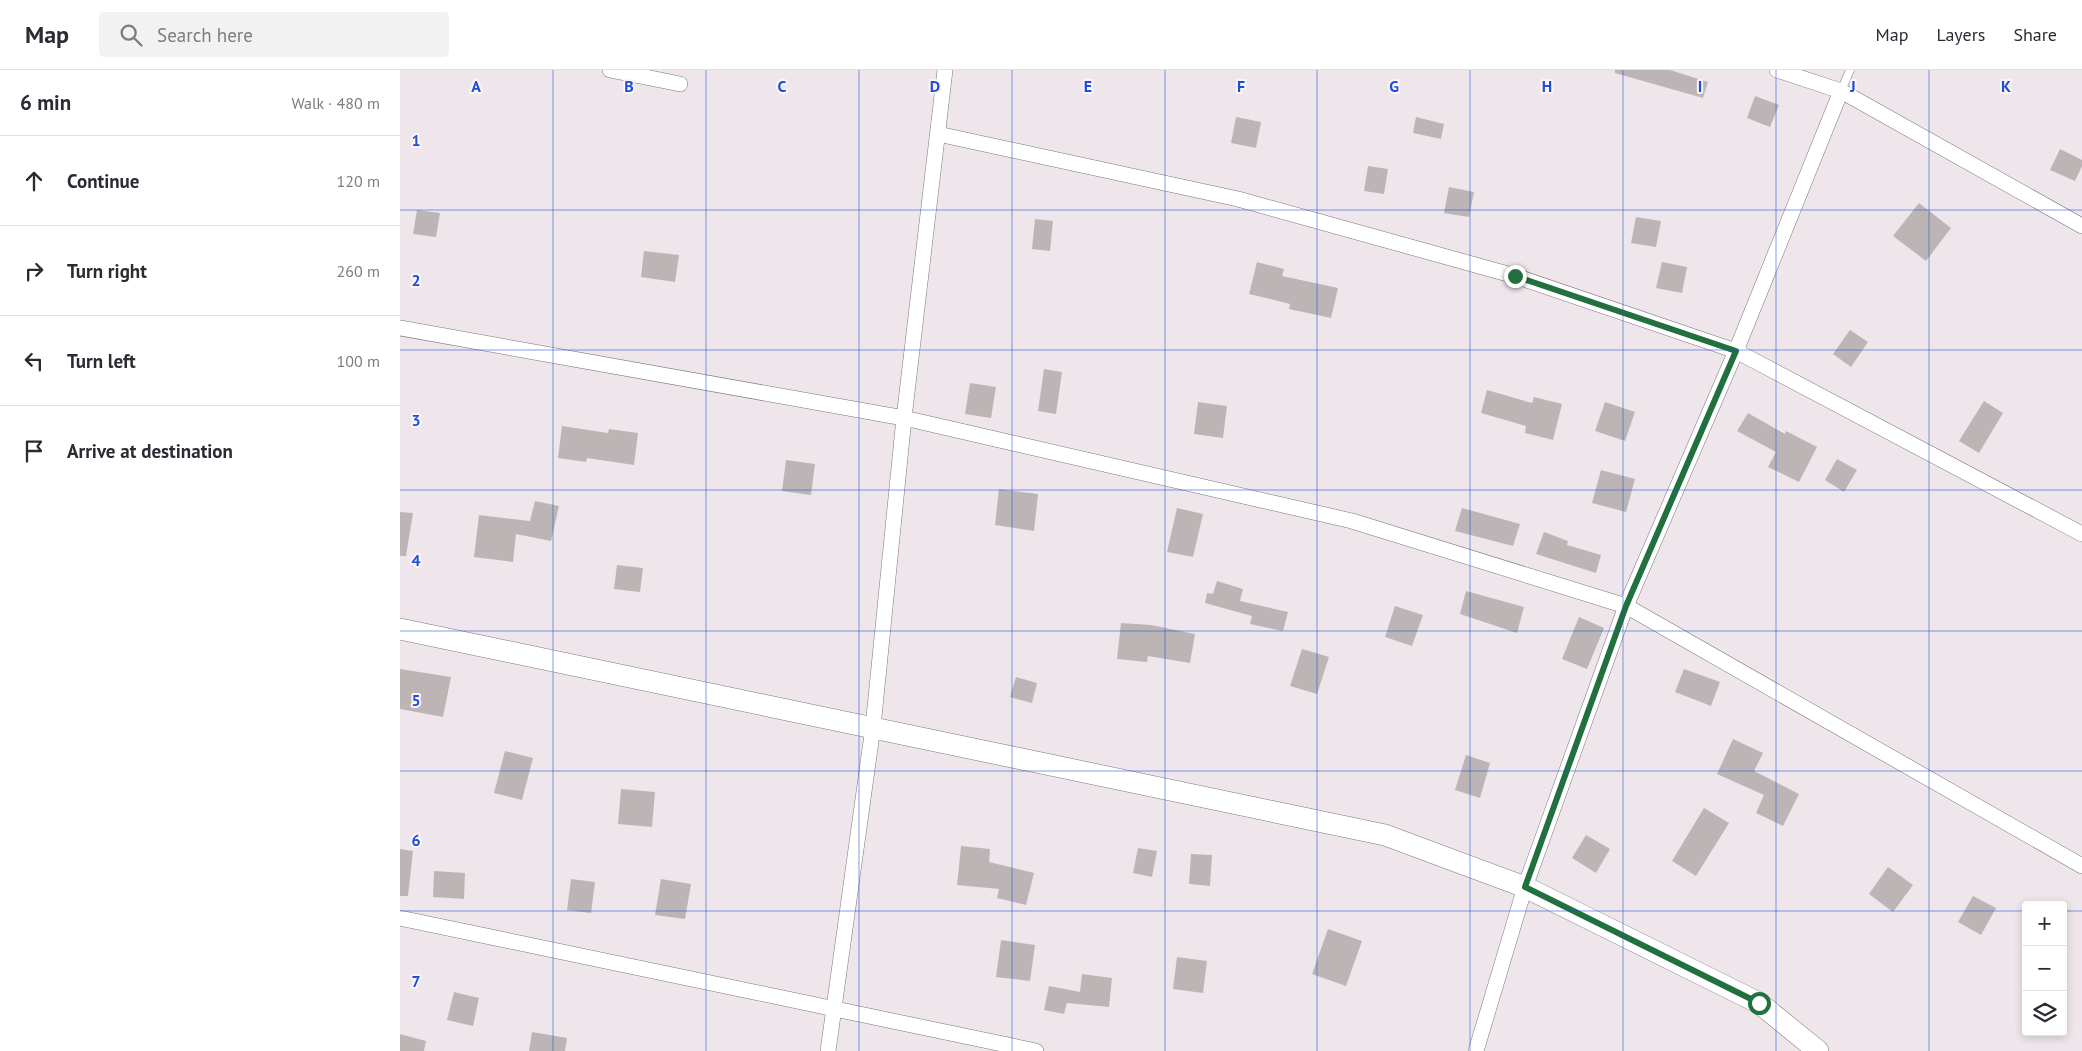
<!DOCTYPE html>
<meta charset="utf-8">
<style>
:root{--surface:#fff;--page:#f2f2f3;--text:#2b2b33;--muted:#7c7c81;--line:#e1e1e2}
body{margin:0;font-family:"PT Sans",sans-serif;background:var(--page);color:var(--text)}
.controls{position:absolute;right:15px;bottom:15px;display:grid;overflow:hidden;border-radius:5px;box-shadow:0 2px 8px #0003}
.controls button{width:45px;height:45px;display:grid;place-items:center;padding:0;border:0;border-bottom:1px solid var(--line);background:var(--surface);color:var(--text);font:25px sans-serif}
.stop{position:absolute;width:15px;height:15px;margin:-11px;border:4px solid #227040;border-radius:50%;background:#fff}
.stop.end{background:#227040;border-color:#fff;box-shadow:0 1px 5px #0008}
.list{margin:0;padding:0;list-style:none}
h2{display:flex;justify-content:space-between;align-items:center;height:65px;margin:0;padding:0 20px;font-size:21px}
h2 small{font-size:16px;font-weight:400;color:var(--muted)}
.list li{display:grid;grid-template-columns:32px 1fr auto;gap:15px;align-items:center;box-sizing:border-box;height:90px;padding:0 20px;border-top:1px solid var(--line)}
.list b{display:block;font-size:19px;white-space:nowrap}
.list em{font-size:16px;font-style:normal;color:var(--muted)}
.icon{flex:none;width:28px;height:28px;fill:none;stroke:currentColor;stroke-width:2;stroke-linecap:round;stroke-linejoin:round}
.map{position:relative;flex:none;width:1682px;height:981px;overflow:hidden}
header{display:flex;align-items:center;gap:30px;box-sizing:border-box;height:70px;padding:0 25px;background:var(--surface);border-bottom:1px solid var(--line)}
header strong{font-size:24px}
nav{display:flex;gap:28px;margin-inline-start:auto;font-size:18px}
.search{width:350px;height:45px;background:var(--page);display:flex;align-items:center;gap:12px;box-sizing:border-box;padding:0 18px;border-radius:5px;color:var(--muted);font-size:19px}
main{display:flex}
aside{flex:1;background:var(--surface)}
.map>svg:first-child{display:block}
.building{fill:#bdb5b5}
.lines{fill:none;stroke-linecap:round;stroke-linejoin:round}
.lane-casing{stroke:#7d777b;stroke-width:9}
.street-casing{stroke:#7d777b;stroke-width:16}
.secondary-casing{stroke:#7d777b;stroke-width:22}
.lane{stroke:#fff;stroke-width:8}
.street{stroke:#fff;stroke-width:15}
.secondary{stroke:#fff;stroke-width:21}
.route{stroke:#227040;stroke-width:6}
.grid{fill:none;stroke:#1d4ed8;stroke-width:1;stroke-opacity:0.55}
.grid-label{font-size:16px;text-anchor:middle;font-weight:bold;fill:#1d4ed8;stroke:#fbf4f8;stroke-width:4;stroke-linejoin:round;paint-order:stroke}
</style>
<header>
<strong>Map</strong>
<div class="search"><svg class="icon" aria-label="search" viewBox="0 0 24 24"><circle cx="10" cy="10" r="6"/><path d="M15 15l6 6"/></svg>Search here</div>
<nav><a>Map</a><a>Layers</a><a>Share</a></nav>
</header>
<main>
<aside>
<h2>6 min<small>Walk · 480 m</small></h2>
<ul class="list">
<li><svg class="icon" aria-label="ahead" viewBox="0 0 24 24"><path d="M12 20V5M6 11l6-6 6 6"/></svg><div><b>Continue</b></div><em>120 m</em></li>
<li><svg class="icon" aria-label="right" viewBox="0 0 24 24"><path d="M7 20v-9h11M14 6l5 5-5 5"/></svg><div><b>Turn right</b></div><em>260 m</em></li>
<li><svg class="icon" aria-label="left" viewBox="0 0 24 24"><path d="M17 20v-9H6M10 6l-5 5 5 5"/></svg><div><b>Turn left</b></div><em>100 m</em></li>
<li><svg class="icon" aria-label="arrive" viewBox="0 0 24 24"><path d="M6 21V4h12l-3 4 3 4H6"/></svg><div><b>Arrive at destination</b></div></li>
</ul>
</aside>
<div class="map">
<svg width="1682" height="981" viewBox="0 0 1682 981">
<rect width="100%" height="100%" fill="#eee6eb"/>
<g class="building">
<path d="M 1215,0 L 1270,0 L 1308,12 L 1303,28 L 1215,3 Z"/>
<path d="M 1355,26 L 1379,35 L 1370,57 L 1347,48 Z"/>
<path d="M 836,47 L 861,52 L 856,78 L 831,73 Z"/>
<path d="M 1016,47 L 1044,54 L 1041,69 L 1013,63 Z"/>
<path d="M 1660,79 L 1682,90 L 1682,96 L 1675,111 L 1650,100 Z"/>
<path d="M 968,96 L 988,99 L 984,124 L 964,121 Z"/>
<path d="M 1049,117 L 1074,122 L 1069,147 L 1044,143 Z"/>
<path d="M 1519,133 L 1551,158 L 1526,191 L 1493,166 Z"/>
<path d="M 17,140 L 40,143 L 36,167 L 13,164 Z"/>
<path d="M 1236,147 L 1261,151 L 1256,177 L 1231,173 Z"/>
<path d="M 635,149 L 653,151 L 650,181 L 632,179 Z"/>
<path d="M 244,181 L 279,185 L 275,212 L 241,207 Z"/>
<path d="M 857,192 L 884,199 L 882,206 L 938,218 L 931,248 L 889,239 L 890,234 L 849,224 Z"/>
<path d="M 1262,192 L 1287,197 L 1282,223 L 1256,218 Z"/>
<path d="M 1450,260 L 1468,272 L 1451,297 L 1433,284 Z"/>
<path d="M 644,299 L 662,302 L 656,344 L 638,341 Z"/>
<path d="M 570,313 L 596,317 L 591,348 L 565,344 Z"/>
<path d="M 1087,320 L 1132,333 L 1134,327 L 1162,334 L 1153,370 L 1125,363 L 1126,356 L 1081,343 Z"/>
<path d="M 1584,331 L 1603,343 L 1579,383 L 1559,371 Z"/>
<path d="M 798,332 L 827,336 L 823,368 L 794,364 Z"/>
<path d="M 1205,332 L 1235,342 L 1225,371 L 1195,361 Z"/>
<path d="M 1348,343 L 1385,364 L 1386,361 L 1417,377 L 1399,412 L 1368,397 L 1376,382 L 1337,361 Z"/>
<path d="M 162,356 L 208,363 L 209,359 L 238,363 L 234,395 L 187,388 L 186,392 L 158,388 Z"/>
<path d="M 1437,389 L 1457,400 L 1444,422 L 1425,410 Z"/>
<path d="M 386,390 L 415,394 L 411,425 L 382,421 Z"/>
<path d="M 1201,400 L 1235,409 L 1226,442 L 1192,433 Z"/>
<path d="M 599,419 L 638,424 L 634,461 L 595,455 Z"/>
<path d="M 135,431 L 159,436 L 151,471 L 116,464 L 113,492 L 74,487 L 79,445 L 130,451 Z"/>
<path d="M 777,438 L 803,444 L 793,487 L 767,482 Z"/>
<path d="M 1062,438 L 1120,454 L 1113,476 L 1055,461 Z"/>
<path d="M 0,442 L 13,443 L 6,486 L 0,486 Z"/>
<path d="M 1144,462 L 1168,471 L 1167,475 L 1201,485 L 1196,503 L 1136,484 Z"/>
<path d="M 217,495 L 243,498 L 240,522 L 214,519 Z"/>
<path d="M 817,511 L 843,519 L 840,531 L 888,542 L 883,561 L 850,554 L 852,546 L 805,533 L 807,523 L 813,524 Z"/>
<path d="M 1066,521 L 1124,537 L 1117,563 L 1060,544 Z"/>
<path d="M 995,536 L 1023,545 L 1012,576 L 985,567 Z"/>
<path d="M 1179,547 L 1204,558 L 1187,599 L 1162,589 Z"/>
<path d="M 721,553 L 751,555 L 795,564 L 790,593 L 748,586 L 747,592 L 717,589 Z"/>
<path d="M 902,579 L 929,587 L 917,624 L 890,616 Z"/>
<path d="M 0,599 L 51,607 L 43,647 L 0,639 Z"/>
<path d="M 1284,599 L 1320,612 L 1311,636 L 1275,622 Z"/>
<path d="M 616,607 L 637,613 L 632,633 L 610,627 Z"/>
<path d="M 1333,669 L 1363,683 L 1354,701 L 1399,724 L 1383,756 L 1356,743 L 1364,725 L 1317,704 Z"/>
<path d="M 105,681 L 133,688 L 122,730 L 94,723 Z"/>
<path d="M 1066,685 L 1090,693 L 1080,728 L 1055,720 Z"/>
<path d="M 221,719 L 255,722 L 252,757 L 218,754 Z"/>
<path d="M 1304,738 L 1329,753 L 1296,806 L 1272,791 Z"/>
<path d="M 1186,765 L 1210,779 L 1196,803 L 1172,788 Z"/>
<path d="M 561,776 L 590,779 L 589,792 L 634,803 L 626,835 L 597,828 L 599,819 L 557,815 Z"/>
<path d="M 738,778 L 757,781 L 752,807 L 733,803 Z"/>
<path d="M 0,779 L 13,781 L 8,826 L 0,826 Z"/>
<path d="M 791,784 L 812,785 L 810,816 L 789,814 Z"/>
<path d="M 1488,797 L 1513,815 L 1493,842 L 1469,824 Z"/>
<path d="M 34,801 L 65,803 L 64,829 L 33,827 Z"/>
<path d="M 171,809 L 195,812 L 191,843 L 167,840 Z"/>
<path d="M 261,809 L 291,814 L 285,849 L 255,845 Z"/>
<path d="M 1573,826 L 1596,838 L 1581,865 L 1558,852 Z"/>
<path d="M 928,859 L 962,871 L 946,916 L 912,904 Z"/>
<path d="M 601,870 L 635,875 L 630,911 L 596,907 Z"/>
<path d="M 777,887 L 807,891 L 803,923 L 773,919 Z"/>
<path d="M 682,904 L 712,908 L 709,937 L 667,933 L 664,944 L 644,940 L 649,916 L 680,922 Z"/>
<path d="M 54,922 L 79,928 L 73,956 L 47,950 Z"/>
<path d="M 132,962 L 167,968 L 165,981 L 129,981 Z"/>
<path d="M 0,964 L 26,971 L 24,981 L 0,981 Z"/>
</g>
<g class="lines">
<defs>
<path id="lane" d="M 1441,21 L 1450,0"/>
<g id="street">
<path d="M 210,0 L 280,14"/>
<path d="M 1377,0 L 1441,21 L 1682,156"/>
<path d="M 538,64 L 838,129 L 1115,206 L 1336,281 L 1682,464"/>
<path d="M 0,258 L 504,348 L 952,451 L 1226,536 L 1682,796"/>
<path d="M 0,848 L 636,981"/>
<path d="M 428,981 L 473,657 L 504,348 L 545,0"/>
<path d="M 1076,981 L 1125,817 L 1226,536 L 1336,281 L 1441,21"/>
</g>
<path id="secondary" d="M 0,559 L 985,765 L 1125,817 L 1359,933 L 1418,981"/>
</defs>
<use href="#lane" class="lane-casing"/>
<use href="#street" class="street-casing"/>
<use href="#secondary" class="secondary-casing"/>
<use href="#lane" class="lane"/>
<use href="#street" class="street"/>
<use href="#secondary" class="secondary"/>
</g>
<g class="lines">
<path class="route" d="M 1115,206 L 1336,281 L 1226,536 L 1125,817 L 1359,933"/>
</g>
<path class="grid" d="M 153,0 L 153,981M 306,0 L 306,981M 459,0 L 459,981M 612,0 L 612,981M 765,0 L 765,981M 917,0 L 917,981M 1070,0 L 1070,981M 1223,0 L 1223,981M 1376,0 L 1376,981M 1529,0 L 1529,981M 0,140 L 1682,140M 0,280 L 1682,280M 0,420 L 1682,420M 0,561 L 1682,561M 0,701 L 1682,701M 0,841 L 1626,841M 1663,841 L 1682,841"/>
<g class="grid-label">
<text x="76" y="22">A</text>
<text x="229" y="22">B</text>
<text x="382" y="22">C</text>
<text x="535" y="22">D</text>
<text x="688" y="22">E</text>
<text x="841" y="22">F</text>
<text x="994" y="22">G</text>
<text x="1147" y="22">H</text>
<text x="1300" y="22">I</text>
<text x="1453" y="22">J</text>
<text x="1606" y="22">K</text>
<text x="16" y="76">1</text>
<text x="16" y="216">2</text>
<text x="16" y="356">3</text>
<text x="16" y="496">4</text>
<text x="16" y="636">5</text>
<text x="16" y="776">6</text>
<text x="16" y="917">7</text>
</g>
</svg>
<div class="controls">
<button>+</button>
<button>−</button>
<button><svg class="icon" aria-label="layers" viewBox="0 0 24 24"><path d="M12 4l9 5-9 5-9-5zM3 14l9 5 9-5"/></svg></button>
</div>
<div class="stop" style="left:1359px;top:933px"></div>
<div class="stop end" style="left:1115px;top:206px"></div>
</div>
</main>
